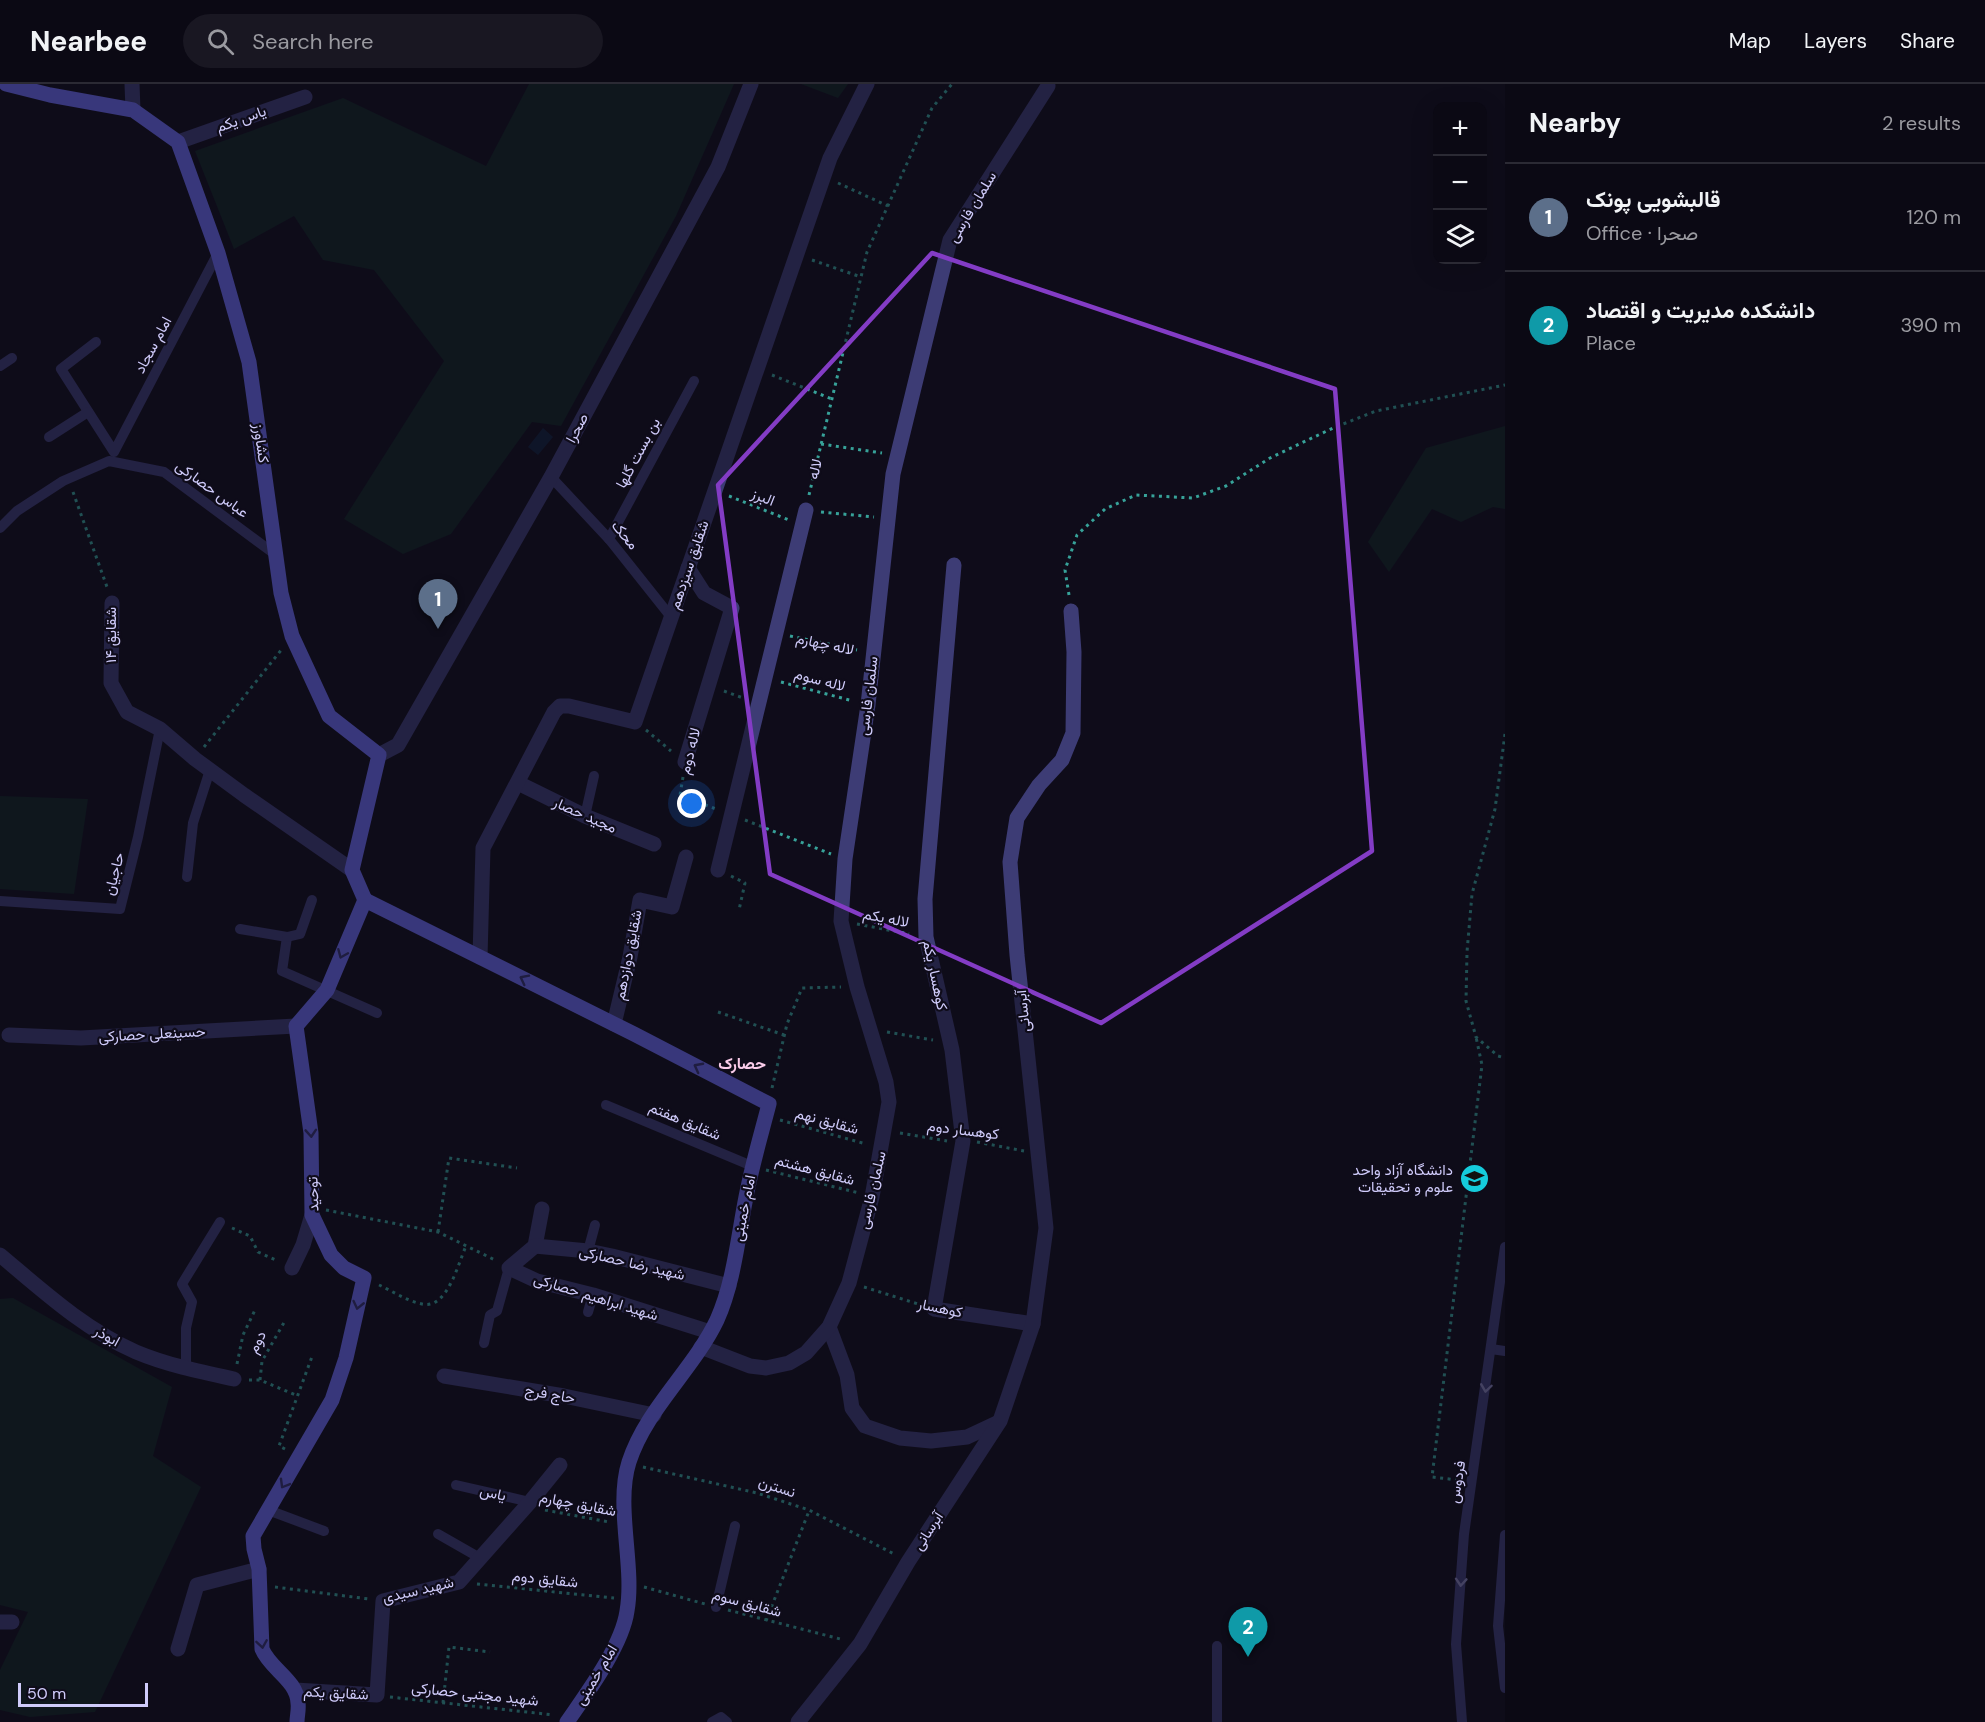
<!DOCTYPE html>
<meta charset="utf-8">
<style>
:root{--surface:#0b0914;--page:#191722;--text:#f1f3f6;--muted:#9a9aa0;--line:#2b2a34;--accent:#8c9099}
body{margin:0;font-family:"DM Sans",Vazirmatn,sans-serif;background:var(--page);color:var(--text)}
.controls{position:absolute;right:18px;top:18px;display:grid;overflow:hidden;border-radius:12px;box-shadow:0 6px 24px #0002}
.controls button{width:54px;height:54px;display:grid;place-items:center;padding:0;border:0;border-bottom:2px solid var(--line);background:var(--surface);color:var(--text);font:30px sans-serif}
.scale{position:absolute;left:18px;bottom:15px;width:130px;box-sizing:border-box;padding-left:6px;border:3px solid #cfcbfa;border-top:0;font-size:16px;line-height:21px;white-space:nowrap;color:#cfcbfa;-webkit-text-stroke:4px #0f0c1a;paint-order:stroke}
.you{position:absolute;left:692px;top:720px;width:21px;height:21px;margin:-15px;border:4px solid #fff;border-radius:50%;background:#1a73e8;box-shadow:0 0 0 9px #1a73e833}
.badge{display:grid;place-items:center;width:39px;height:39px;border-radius:50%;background:var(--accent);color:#fff;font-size:20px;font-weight:700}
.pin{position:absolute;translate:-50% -50px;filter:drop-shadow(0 2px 3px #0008)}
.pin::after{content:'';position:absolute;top:32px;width:21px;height:18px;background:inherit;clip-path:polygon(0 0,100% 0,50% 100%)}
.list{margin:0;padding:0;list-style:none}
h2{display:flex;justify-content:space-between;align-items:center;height:78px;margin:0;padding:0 24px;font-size:26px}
h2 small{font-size:20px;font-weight:400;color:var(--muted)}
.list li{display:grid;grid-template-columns:39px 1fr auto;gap:18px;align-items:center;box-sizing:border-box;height:108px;padding:0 24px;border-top:2px solid var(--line)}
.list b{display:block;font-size:22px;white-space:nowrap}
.list p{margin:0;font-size:20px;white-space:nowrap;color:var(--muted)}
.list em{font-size:20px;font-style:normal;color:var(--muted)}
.icon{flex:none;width:33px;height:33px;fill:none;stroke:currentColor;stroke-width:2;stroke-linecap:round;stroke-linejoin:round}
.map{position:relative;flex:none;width:1505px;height:1638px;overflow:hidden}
header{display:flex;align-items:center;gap:36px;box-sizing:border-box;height:84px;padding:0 30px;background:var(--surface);border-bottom:2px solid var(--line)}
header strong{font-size:28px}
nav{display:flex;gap:33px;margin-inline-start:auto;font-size:21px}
.search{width:420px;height:54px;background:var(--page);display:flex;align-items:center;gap:15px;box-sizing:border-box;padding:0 21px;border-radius:33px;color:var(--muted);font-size:22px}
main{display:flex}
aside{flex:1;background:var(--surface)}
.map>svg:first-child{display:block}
.green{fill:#102423}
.water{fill:#0f213b}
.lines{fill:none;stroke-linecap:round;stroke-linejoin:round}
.path{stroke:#37a299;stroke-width:3;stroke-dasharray:3 4.5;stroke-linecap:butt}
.lane{stroke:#3d3c75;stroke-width:10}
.street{stroke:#3d3c75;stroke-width:15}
.secondary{stroke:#6b6bf1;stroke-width:15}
.oneway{stroke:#343270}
.oneway2{stroke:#8684b8}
.marked{fill:none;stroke:#833cc5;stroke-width:4.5;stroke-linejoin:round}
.labels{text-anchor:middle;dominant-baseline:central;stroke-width:4.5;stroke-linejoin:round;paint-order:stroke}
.street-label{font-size:15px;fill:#cfcbfa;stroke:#0f0c1a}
.poi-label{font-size:15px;fill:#cfcbfa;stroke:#0f0c1a;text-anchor:end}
.neighbourhood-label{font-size:16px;font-weight:bold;fill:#faccea;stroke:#0f0c1a}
</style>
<header>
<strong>Nearbee</strong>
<div class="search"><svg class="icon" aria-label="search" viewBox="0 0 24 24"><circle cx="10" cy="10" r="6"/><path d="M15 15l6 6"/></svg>Search here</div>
<nav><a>Map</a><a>Layers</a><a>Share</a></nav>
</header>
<main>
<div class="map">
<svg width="1505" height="1638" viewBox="0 0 1505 1638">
<rect width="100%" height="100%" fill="#0f0c1a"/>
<g class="green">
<path d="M 529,0 L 734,0 L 676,132 L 561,342 L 532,338 L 451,450 L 403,470 L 344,435 L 444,277 L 374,186 L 323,176 L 294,132 L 234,165 L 195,67 L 343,14 L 486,82 Z"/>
<path d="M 801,0 L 848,0 L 838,14 Z"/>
<path d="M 1505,342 L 1505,425 L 1493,423 L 1461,438 L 1432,425 L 1389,488 L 1368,458 L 1426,364 Z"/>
<path d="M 0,712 L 88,715 L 74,810 L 0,805 Z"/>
<path d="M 13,1214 L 172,1303 L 153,1372 L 201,1403 L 95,1628 L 30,1633 L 0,1626 L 0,1586 L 28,1528 L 0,1521 L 0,1215 Z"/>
</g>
<path class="water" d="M 543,344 L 553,353 L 538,371 L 528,363 Z"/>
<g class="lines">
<g class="path">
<path d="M 838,99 L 888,122"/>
<path d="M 812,176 L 861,193"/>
<path d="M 772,291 L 832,315"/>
<path d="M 821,360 L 882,369"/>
<path d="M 73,408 L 107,503"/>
<path d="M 809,411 L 867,168 L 932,24 L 952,0"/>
<path d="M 729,412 L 789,436"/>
<path d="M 821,428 L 874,433"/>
<path d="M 1069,511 L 1065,486 L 1077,451 L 1105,425 L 1136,411 L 1193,414 L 1226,402 L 1270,374 L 1333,344 L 1376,327 L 1505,301"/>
<path d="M 790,552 L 857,566"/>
<path d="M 781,598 L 853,617"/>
<path d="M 724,607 L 743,614"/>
<path d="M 646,646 L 671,667"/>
<path d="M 1505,650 L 1495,725 L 1472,810 L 1467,868 L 1466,917 L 1476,953 L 1498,972 L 1505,974"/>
<path d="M 204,663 L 282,565"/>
<path d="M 683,693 L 680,711 L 716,725"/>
<path d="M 745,736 L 831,770"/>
<path d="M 731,792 L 745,799 L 739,826"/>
<path d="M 857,840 L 909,850"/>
<path d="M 718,928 L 784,951"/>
<path d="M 887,948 L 933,956"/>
<path d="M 772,1004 L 787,940 L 802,904 L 841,903"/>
<path d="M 780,1036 L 866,1060"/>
<path d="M 900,1049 L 947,1057"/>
<path d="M 977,1058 L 1024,1067"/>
<path d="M 766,1086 L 859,1109"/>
<path d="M 326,1126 L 438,1148 L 497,1177"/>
<path d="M 232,1144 L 250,1152 L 258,1168 L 278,1177"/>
<path d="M 438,1148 L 449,1074 L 517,1084"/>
<path d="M 379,1201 C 392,1207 407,1217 422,1220 C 447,1226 458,1180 466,1162"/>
<path d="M 864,1203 L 918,1220"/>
<path d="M 237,1280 L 243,1251 L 255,1226"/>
<path d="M 249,1296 L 260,1296 L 298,1312"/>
<path d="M 260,1296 L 262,1277 L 286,1235"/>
<path d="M 285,1365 L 279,1362 L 313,1270"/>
<path d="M 643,1383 L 757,1409 L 809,1426 L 896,1471"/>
<path d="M 1458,1396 L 1432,1393 L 1482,981 L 1476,953"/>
<path d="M 545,1426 L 609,1438"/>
<path d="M 477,1500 L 614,1514"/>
<path d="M 275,1503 L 369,1515"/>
<path d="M 644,1503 L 705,1520"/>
<path d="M 728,1526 L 844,1556"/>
<path d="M 766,1537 L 809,1427"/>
<path d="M 390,1613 L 554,1631"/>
<path d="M 443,1619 L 449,1563 L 490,1568"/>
</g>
<g class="lane">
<path d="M 96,258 L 61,285 L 114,368 L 218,169"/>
<path d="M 0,282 L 12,274"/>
<path d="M 49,353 L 88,328"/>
<path d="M 551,393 L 609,455 L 671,533"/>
<path d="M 0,444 L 17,427 L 63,397 L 109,377 L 164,388 L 276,471"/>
<path d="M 609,455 L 694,297"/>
<path d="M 585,732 L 594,692"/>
<path d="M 187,793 L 193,739 L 210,686"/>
<path d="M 0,817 L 120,825 L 138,753 L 160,645"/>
<path d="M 240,845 L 287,853 L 282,887 L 377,929"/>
<path d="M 287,853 L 300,850 L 312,816"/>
<path d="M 606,1021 L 752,1082"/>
<path d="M 588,1167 L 595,1141"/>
<path d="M 588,1228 L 593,1211"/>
<path d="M 484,1259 L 490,1231 L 497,1227 L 509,1184"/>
<path d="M 1491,1265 L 1505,1267"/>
<path d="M 186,1284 L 186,1244 L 192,1218 L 182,1200 L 220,1138"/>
<path d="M 456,1401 L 530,1418"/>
<path d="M 268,1426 L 324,1447"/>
<path d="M 438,1450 L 480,1474"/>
<path d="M 1505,1451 L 1498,1542 L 1505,1604"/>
<path d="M 716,1523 L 735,1442"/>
<path d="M 1217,1562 L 1217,1638"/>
<path d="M 712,1638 L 721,1633 L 727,1638"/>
<path d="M 1462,1638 L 1456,1560 L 1464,1450 L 1505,1163"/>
</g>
<g class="street">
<path d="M 132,0 L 133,26"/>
<path d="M 178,58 L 305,13"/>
<path d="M 954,481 L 925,815 L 926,853 L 952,966 L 963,1057 L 934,1225 L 1033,1240"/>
<path d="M 112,519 L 111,599 L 127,628 L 160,645 L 195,675 L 244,711 L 352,786"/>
<path d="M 379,671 L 398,661 L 551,393 L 718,83 L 751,0"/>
<path d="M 685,678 L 732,524 L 704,509 L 688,484"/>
<path d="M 518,699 L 585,732 L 654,760"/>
<path d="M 718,786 L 806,426"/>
<path d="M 480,873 L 483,764 L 554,628 L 560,622 L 569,622 L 635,638 L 830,74 L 867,0"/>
<path d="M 614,940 L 630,873 L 640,816 L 672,823 L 686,773"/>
<path d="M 9,951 L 81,954 L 296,942"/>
<path d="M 542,1125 L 535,1162 L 509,1184 L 537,1197 L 593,1211 L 710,1248"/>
<path d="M 535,1162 L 588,1167 L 612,1172 L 729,1202"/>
<path d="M 0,1171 C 43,1207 84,1245 136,1268 C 167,1281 201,1288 234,1295"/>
<path d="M 292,1184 L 303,1161 L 312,1131"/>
<path d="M 829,1243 L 847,1291 L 852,1324 L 865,1342 L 900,1354 L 931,1357 L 967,1353 L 999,1338"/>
<path d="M 701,1263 L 750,1282 L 766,1284 L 789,1279 L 806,1269 L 829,1243 L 849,1199 L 872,1113 L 889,1018 L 886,998 L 857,903 L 841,837 L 845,775 L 868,621 L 893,390 L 950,156 L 1048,2"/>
<path d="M 444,1292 L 564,1312 L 654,1331"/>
<path d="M 0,1538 L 12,1538"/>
<path d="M 178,1565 L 197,1501 L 259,1485"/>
<path d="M 295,1606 L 377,1611 L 383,1517 L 459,1498 L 530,1418 L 560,1381"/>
<path d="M 798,1638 L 860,1560 L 908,1478 L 1000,1337 L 1033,1240 L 1046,1144 L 1017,871 L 1010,778 L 1017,734 L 1039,701 L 1062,676 L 1073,649 L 1074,568 L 1071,527"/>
</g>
<g class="secondary">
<path d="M 6,0 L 50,11 L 133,26 L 178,58 L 218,169 L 249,278 L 281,509 L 292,552 L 329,632 L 379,671 L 352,786 L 365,816"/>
<path d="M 365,816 L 634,950 L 769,1020 C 761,1051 752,1081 746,1113 C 738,1153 734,1198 717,1236 C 693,1286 646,1325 629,1378 C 615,1422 635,1482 627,1527 C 622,1562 587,1609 567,1638"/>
<path d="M 297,1638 C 297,1632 299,1625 298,1619 C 297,1596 270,1585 262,1565 L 259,1485 L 254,1465 L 253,1452 L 332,1316 L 346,1274 L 364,1194 L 344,1184 L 331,1171 L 312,1131 L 311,1049 L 296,942 L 327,906 L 365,816"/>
</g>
</g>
<defs><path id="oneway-chevron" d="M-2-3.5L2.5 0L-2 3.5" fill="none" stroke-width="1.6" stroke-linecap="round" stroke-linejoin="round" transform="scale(1.5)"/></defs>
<g class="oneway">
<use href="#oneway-chevron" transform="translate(342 870) rotate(113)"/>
<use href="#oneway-chevron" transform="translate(524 895) rotate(-153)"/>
<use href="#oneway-chevron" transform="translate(698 983) rotate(-152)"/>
<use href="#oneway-chevron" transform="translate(311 1049) rotate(86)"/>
<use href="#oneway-chevron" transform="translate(358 1221) rotate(103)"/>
<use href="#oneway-chevron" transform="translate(284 1400) rotate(120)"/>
<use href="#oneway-chevron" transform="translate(262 1560) rotate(81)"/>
</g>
<g class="oneway2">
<use href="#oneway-chevron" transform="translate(1486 1304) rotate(98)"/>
<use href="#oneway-chevron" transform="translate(1461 1498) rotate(94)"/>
</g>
<path d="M0 0H1505V1638H0ZM 932,169 L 1335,305 L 1372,767 L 1101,939 L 770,790 L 718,401 Z" fill="#0f0c1a" fill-opacity=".55" fill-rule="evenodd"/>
<path class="marked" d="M 932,169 L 1335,305 L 1372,767 L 1101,939 L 770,790 L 718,401 Z"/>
<defs>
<symbol id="university-disc" viewBox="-11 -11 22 22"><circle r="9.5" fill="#15ccdc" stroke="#0f0c1a"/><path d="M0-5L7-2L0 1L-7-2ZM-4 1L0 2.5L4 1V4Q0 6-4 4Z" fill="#111"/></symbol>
</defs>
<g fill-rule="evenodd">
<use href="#university-disc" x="1458" y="1078" width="33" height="33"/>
</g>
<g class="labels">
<g class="street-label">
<text transform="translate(241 35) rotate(-20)">یاس یکم</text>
<text transform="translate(972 123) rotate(-59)">سلمان فارسی</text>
<text transform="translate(153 261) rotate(-62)">امام سجاد</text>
<text transform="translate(577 344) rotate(-62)">صحرا</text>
<text transform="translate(261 359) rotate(82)">کشاورز</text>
<text transform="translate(638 369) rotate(-62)">بن بست گلها</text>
<text transform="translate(815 385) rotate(-77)">لاله</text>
<text transform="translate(212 405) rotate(36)">عباس حصارکی</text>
<text transform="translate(763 413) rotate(22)">البرز</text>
<text transform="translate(625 451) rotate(50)">محک</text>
<text transform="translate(689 481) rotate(-71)">شقایق سیزدهم</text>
<text transform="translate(111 551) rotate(-90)">شقایق ۱۴</text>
<text transform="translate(825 560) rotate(12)">لاله چهارم</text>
<text transform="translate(820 596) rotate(15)">لاله سوم</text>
<text transform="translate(868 612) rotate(-83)">سلمان فارسی</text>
<text transform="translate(690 667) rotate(-76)">لاله دوم</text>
<text transform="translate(585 731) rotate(24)">مجید حصار</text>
<text transform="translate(114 790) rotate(-76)">حاجیان</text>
<text transform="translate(886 834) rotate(11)">لاله یکم</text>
<text transform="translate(628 871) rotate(-79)">شقایق دوازدهم</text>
<text transform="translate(935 891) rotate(78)">کوهسار یکم</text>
<text transform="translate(1023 927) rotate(-96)">آبرسانی</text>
<text transform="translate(152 950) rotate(-3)">حسینعلی حصارکی</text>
<text transform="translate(685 1037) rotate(23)">شقایق هفتم</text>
<text transform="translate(827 1037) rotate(15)">شقایق نهم</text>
<text transform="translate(963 1046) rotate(7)">کوهسار دوم</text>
<text transform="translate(815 1086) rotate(15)">شقایق هشتم</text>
<text transform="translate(872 1106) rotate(-77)">سلمان فارسی</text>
<text transform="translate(313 1110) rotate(-92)">توحید</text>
<text transform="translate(744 1124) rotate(-79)">امام خمینی</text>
<text transform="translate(632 1179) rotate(13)">شهید رضا حصارکی</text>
<text transform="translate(596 1213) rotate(17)">شهید ابراهیم حصارکی</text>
<text transform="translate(940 1224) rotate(12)">کوهسار</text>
<text transform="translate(107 1252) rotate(29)">ابوذر</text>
<text transform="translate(257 1258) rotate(-63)">دوم</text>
<text transform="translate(550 1310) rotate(10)">حاج فرج</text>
<text transform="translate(1457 1398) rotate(-81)">فردوس</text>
<text transform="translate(777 1403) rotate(18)">نسترن</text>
<text transform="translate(493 1409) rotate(13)">یاس</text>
<text transform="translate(578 1420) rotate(11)">شقایق چهارم</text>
<text transform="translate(928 1447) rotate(-57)">آبرسانی</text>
<text transform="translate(545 1495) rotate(6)">شقایق دوم</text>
<text transform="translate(418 1506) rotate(-13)">شهید سیدی</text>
<text transform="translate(747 1519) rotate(15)">شقایق سوم</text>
<text transform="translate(596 1591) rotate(-59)">امام خمینی</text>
<text transform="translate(336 1609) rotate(3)">شقایق یکم</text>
<text transform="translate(475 1610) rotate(6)">شهید مجتبی حصارکی</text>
</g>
<g class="poi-label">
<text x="1453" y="1086">دانشگاه آزاد واحد<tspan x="1453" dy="17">علوم و تحقیقات</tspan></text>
</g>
<g class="neighbourhood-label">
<text x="742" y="979">حصارک</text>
</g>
</g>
</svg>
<div class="controls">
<button>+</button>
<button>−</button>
<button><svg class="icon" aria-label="layers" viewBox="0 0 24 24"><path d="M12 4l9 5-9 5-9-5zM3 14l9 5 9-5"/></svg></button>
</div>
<div class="scale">50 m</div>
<div class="you"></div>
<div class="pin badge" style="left:438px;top:545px;background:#5c6f8a">1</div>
<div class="pin badge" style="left:1248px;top:1573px;background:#0f9aa8">2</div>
</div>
<aside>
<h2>Nearby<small>2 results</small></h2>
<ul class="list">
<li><span class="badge" style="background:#5c6f8a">1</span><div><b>قالبشویی پونک</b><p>Office · صحرا</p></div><em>120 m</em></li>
<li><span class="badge" style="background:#0f9aa8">2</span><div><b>دانشکده مدیریت و اقتصاد</b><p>Place</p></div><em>390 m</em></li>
</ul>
</aside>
</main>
